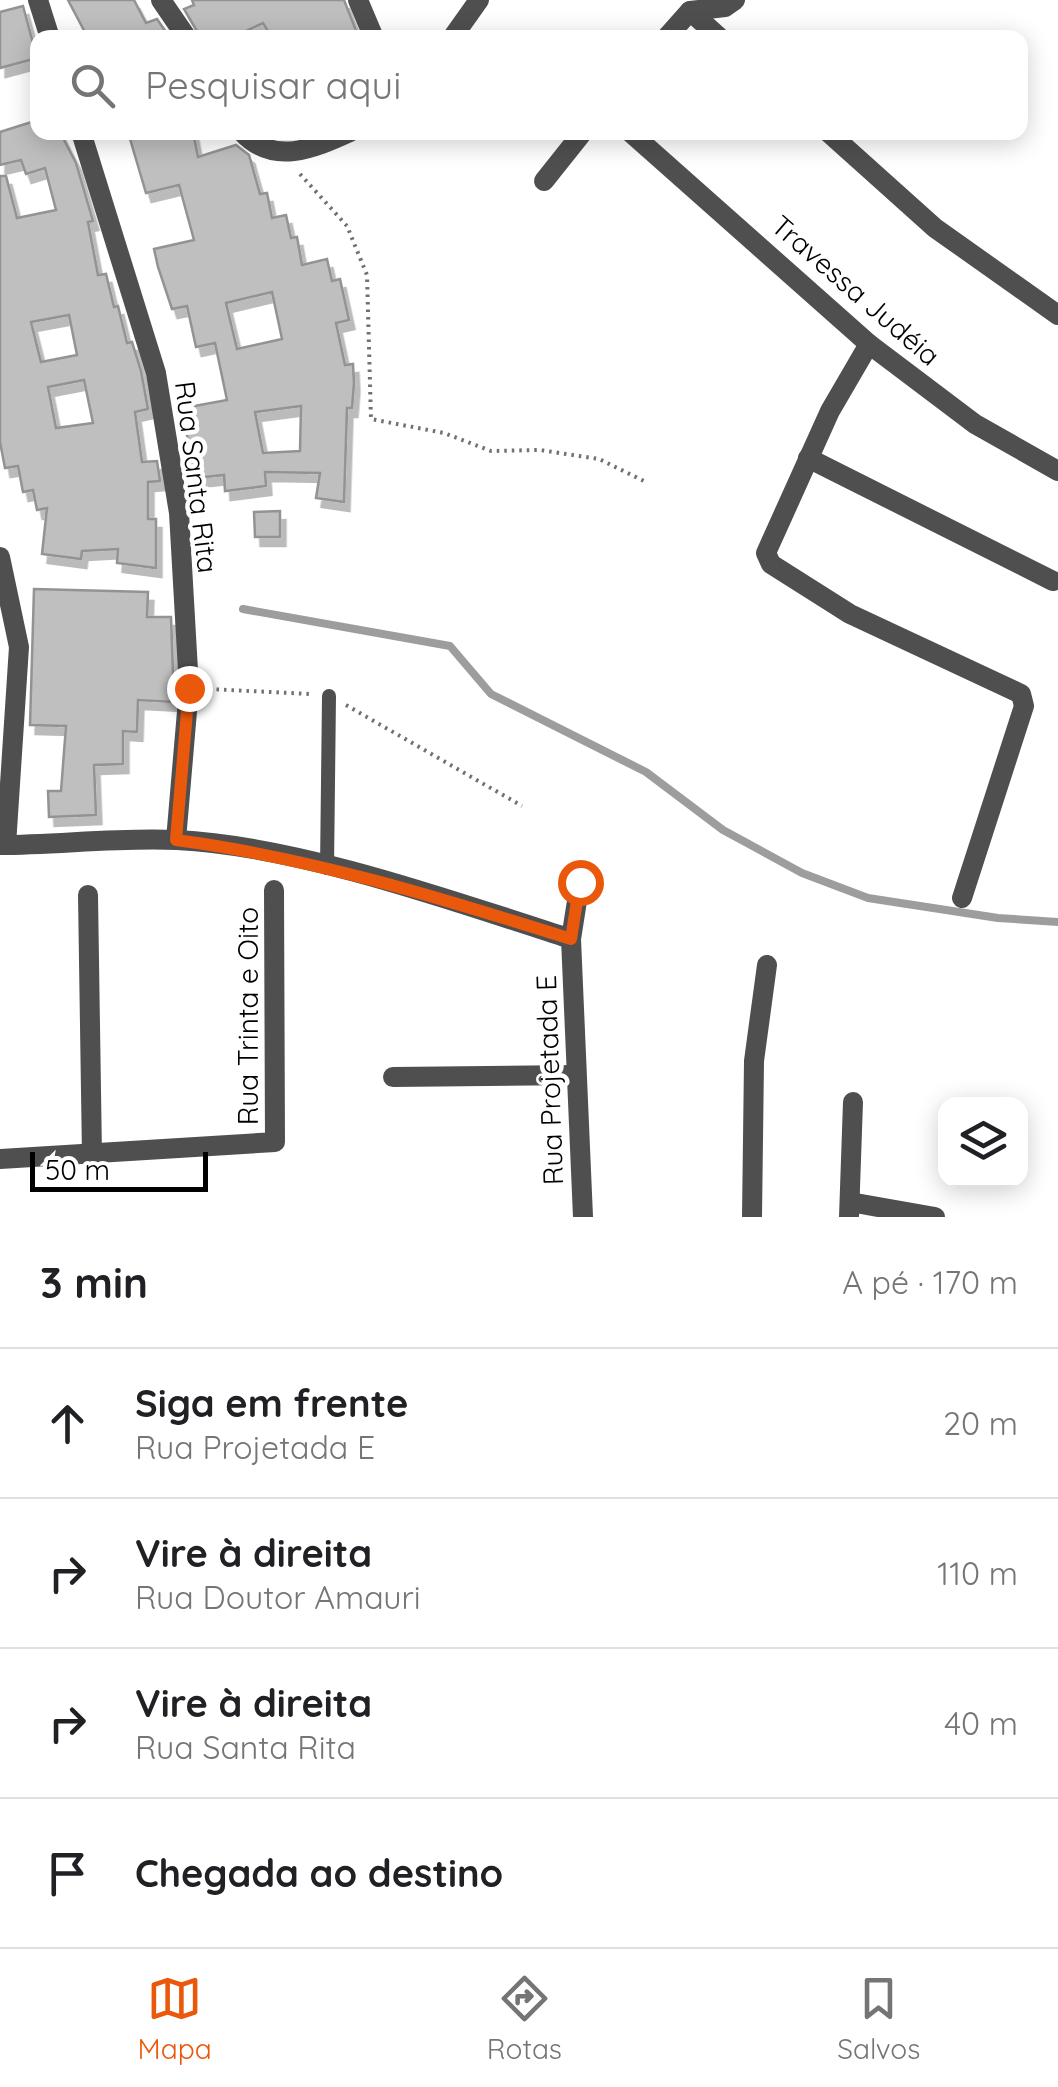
<!DOCTYPE html>
<html lang="pt">
<meta charset="utf-8">
<style>
:root{--surface:#fff;--page:#f6f6f6;--text:#202124;--muted:#757577;--line:#e0e0e0;--accent:#ea580c}
body{margin:0;font-family:Quicksand,sans-serif;background:var(--page);color:var(--text)}
.controls{position:absolute;right:30px;bottom:30px;display:grid;overflow:hidden;border-radius:20px;box-shadow:0 5px 25px #0003}
.controls button{width:90px;height:90px;display:grid;place-items:center;padding:0;border:0;border-bottom:2px solid var(--line);background:var(--surface);color:var(--text);font:50px sans-serif}
.scale{position:absolute;left:30px;bottom:25px;width:178px;box-sizing:border-box;padding-left:10px;border:5px solid #000;border-top:0;font-size:28px;line-height:35px;white-space:nowrap;color:#000;-webkit-text-stroke:8px #fff;paint-order:stroke}
.stop{position:absolute;width:30px;height:30px;margin:-22px;border:8px solid #ea580c;border-radius:50%;background:#fff}
.stop.end{background:#ea580c;border-color:#fff;box-shadow:0 2px 10px #0008}
.list{margin:0;padding:0;list-style:none}
h2{display:flex;justify-content:space-between;align-items:center;height:130px;margin:0;padding:0 40px;font-size:42px}
h2 small{font-size:32px;font-weight:400;color:var(--muted)}
.list li{display:grid;grid-template-columns:65px 1fr auto;gap:30px;align-items:center;box-sizing:border-box;height:150px;padding:0 40px;border-top:2px solid var(--line)}
.list b{display:block;font-size:38px;white-space:nowrap}
.list p{margin:0;font-size:32px;white-space:nowrap;color:var(--muted)}
.list em{font-size:32px;font-style:normal;color:var(--muted)}
.icon{flex:none;width:55px;height:55px;fill:none;stroke:currentColor;stroke-width:2;stroke-linecap:round;stroke-linejoin:round}
.map{position:relative;flex:none;width:1058px;height:1217px;overflow:hidden}
.search{position:absolute;background:var(--surface);box-shadow:0 5px 25px #0003;left:30px;right:30px;top:30px;height:110px;display:flex;align-items:center;gap:25px;box-sizing:border-box;padding:0 35px;border-radius:20px;color:var(--muted);font-size:38px}
.sheet{height:730px;background:var(--surface)}
nav{display:flex;justify-content:space-around;align-items:center;box-sizing:border-box;height:140px;border-top:2px solid var(--line);background:var(--surface);font-size:28px;color:var(--muted)}
nav a{display:grid;justify-items:center;gap:5px}
nav .on{color:var(--accent)}
.map>svg:first-child{display:block}
.lines{fill:none;stroke-linecap:round;stroke-linejoin:round}
.stream{stroke:#9d9d9d;stroke-width:8}
.building{fill:#bfbfbf;stroke:#939393;stroke-width:2.5;fill-rule:evenodd;filter:url(#shadow)}
.path{stroke:#717171;stroke-width:4;stroke-dasharray:2.5 5;stroke-linecap:butt}
.service{stroke:#4f4f4f;stroke-width:14}
.minor{stroke:#4f4f4f;stroke-width:20}
.route{stroke:#ea580c;stroke-width:12}
.labels{text-anchor:middle;dominant-baseline:central;stroke-width:9;stroke-linejoin:round;paint-order:stroke}
.street-label{font-size:28px;fill:#000;stroke:#fff}
</style>
<div class="map">
<svg width="1058" height="1217" viewBox="0 0 1058 1217">
<defs>
<filter id="shadow"><feDropShadow dx="5.5" dy="9" stdDeviation="0" flood-color="#0004"/></filter>
</defs>
<rect width="100%" height="100%" fill="#fff"/>
<g class="lines">
<path class="stream" d="M 243,609 L 450,646 L 491,694 L 646,772 L 723,830 L 802,873 L 868,898 L 998,918 L 1058,922"/>
</g>
<g class="building">
<path d="M 68,0 L 134,0 L 146,23 L 157,19 L 170,38 L 88,38 Z"/>
<path d="M 192,0 L 344,0 L 359,38 L 272,38 L 263,23 L 231,38 L 201,38 L 184,9 L 194,5 Z"/>
<path d="M 23,6 L 37,58 L 0,68 L 0,12 Z"/>
<path d="M 38,120 L 38,132 L 60,132 L 76,163 L 93,221 L 88,222 L 98,275 L 106,274 L 114,307 L 118,306 L 127,343 L 132,342 L 141,371 L 148,409 L 135,412 L 142,462 L 157,461 L 160,481 L 148,482 L 148,519 L 156,519 L 156,568 L 117,563 L 118,549 L 82,551 L 81,559 L 42,554 L 47,508 L 37,510 L 33,490 L 23,492 L 18,466 L 5,468 L 0,442 L 0,176 L 6,176 L 17,218 L 56,210 L 45,168 L 26,174 L 21,160 L 0,165 L 0,132 ZM 69,315 L 77,355 L 41,362 L 31,322 ZM 84,380 L 93,423 L 56,428 L 48,387 Z"/>
<path d="M 128,132 L 193,132 L 198,157 L 236,145 L 249,155 L 260,194 L 267,193 L 272,218 L 286,215 L 291,238 L 297,237 L 302,265 L 327,259 L 332,281 L 340,279 L 349,320 L 336,323 L 345,365 L 353,364 L 354,383 L 352,408 L 347,408 L 344,502 L 316,498 L 320,473 L 265,472 L 266,486 L 225,491 L 224,475 L 187,479 L 184,459 L 192,458 L 186,431 L 194,429 L 189,407 L 227,400 L 215,343 L 196,347 L 187,306 L 172,309 L 158,267 L 154,249 L 194,240 L 179,185 L 146,193 ZM 272,292 L 282,339 L 237,349 L 226,303 ZM 301,406 L 300,451 L 263,453 L 255,412 Z"/>
<path d="M 280,511 L 280,537 L 255,537 L 254,512 Z"/>
<path d="M 34,589 L 148,592 L 147,617 L 171,617 L 174,702 L 138,700 L 137,732 L 123,731 L 123,764 L 94,765 L 96,815 L 49,817 L 48,791 L 61,791 L 66,726 L 30,725 Z"/>
</g>
<g class="lines">
<g class="path">
<path d="M 300,174 L 347,226 L 367,275 L 371,419 L 444,433 L 491,451 L 540,450 L 599,459 L 648,483"/>
<path d="M 209,689 L 309,694"/>
<path d="M 346,705 L 522,806"/>
</g>
<path class="service" d="M 327,868 L 329,696"/>
<g class="minor">
<path d="M 38,0 L 50,38"/>
<path d="M 161,0 L 187,38"/>
<path d="M 358,0 L 374,38"/>
<path d="M 690,11 L 720,38"/>
<path d="M 452,38 L 479,0"/>
<path d="M 666,38 L 690,11 L 725,7 L 735,0"/>
<path d="M 81,132 L 156,373 L 179,513 L 189,688 L 176,840"/>
<path d="M 242,132 C 273,166 313,149 350,132"/>
<path d="M 630,132 L 869,344 L 975,424 L 1058,471"/>
<path d="M 828,132 L 935,228 L 1058,315"/>
<path d="M 544,181 L 583,132"/>
<path d="M 869,344 L 830,411 L 766,553 L 771,564 L 850,614 L 1021,694 L 1024,706 L 962,898"/>
<path d="M 808,458 L 1053,581"/>
<path d="M 0,557 L 19,647 L 6,845"/>
<path d="M 0,845 C 58,845 118,837 177,840 C 299,846 453,901 571,939"/>
<path d="M 580,882 L 571,939 L 583,1217"/>
<path d="M 88,895 L 92,1156"/>
<path d="M 393,1077 L 576,1075"/>
<path d="M 0,1159 L 275,1142 L 274,890"/>
<path d="M 850,1202 L 935,1217"/>
<path d="M 752,1217 L 754,1061 L 767,965"/>
<path d="M 849,1217 L 853,1102"/>
</g>
</g>
<g class="lines">
<path class="route" d="M 189,688 L 176,840 C 312,858 441,898 571,939 L 580,882"/>
</g>
<g class="labels">
<g class="street-label">
<text transform="translate(856 290) rotate(41)">Travessa Judéia</text>
<text transform="translate(197 477) rotate(83)">Rua Santa Rita</text>
<text transform="translate(247 1016) rotate(-90)">Rua Trinta e Oito</text>
<text transform="translate(549 1080) rotate(-92)">Rua Projetada E</text>
</g>
</g>
</svg>
<div class="controls">
<button><svg class="icon" aria-label="layers" viewBox="0 0 24 24"><path d="M12 4l9 5-9 5-9-5zM3 14l9 5 9-5"/></svg></button>
</div>
<div class="scale">50 m</div>
<div class="stop" style="left:580px;top:882px"></div>
<div class="stop end" style="left:189px;top:688px"></div>
<div class="search"><svg class="icon" aria-label="search" viewBox="0 0 24 24"><circle cx="10" cy="10" r="6"/><path d="M15 15l6 6"/></svg>Pesquisar aqui</div>
</div>
<section class="sheet">
<h2>3 min<small>A pé · 170 m</small></h2>
<ul class="list">
<li><svg class="icon" aria-label="ahead" viewBox="0 0 24 24"><path d="M12 20V5M6 11l6-6 6 6"/></svg><div><b>Siga em frente</b><p>Rua Projetada E</p></div><em>20 m</em></li>
<li><svg class="icon" aria-label="right" viewBox="0 0 24 24"><path d="M7 20v-9h11M14 6l5 5-5 5"/></svg><div><b>Vire à direita</b><p>Rua Doutor Amauri</p></div><em>110 m</em></li>
<li><svg class="icon" aria-label="right" viewBox="0 0 24 24"><path d="M7 20v-9h11M14 6l5 5-5 5"/></svg><div><b>Vire à direita</b><p>Rua Santa Rita</p></div><em>40 m</em></li>
<li><svg class="icon" aria-label="arrive" viewBox="0 0 24 24"><path d="M6 21V4h12l-3 4 3 4H6"/></svg><div><b>Chegada ao destino</b></div></li>
</ul>
</section>
<nav>
<a class="on"><svg class="icon" aria-label="map" viewBox="0 0 24 24"><path d="M3 6l6-2 6 2 6-2v14l-6 2-6-2-6 2zM9 4v14M15 6v14"/></svg>Mapa</a>
<a><svg class="icon" aria-label="directions" viewBox="0 0 24 24"><path d="M12 3l9 9-9 9-9-9zM9 14v-3h6M13 9l2 2-2 2"/></svg>Rotas</a>
<a><svg class="icon" aria-label="saved" viewBox="0 0 24 24"><path d="M7 4h10v16l-5-4-5 4z"/></svg>Salvos</a>
</nav>
